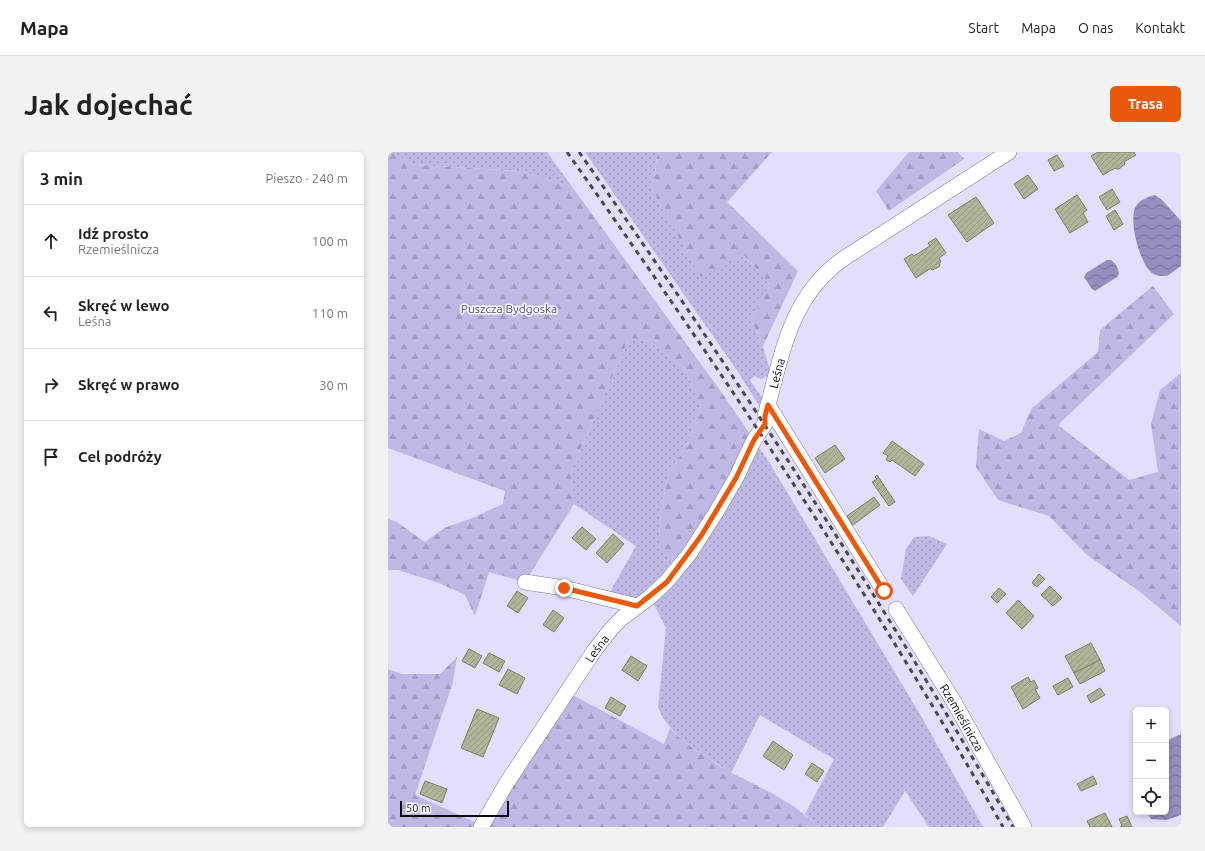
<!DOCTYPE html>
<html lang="pl">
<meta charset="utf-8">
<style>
:root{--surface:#fff;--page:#f2f2f2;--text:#222;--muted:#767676;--line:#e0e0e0;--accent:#ea580c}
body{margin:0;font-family:Ubuntu,sans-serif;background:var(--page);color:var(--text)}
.controls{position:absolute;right:12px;bottom:12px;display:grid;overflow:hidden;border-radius:6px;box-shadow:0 2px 6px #0003}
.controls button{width:36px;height:36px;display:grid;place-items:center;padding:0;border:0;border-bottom:1px solid var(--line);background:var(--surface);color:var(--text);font:20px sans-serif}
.scale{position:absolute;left:12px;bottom:10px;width:109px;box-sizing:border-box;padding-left:4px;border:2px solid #0b0a13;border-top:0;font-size:11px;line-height:14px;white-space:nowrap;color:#0b0a13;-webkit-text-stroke:3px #fff;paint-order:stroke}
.stop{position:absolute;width:12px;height:12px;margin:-9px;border:3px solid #ea580c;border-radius:50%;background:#fff}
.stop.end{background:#ea580c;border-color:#fff;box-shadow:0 1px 4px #0008}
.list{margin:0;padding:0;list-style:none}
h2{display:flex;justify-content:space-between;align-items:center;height:52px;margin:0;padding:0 16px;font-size:17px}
h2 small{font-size:13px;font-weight:400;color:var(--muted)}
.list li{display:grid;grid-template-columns:26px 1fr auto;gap:12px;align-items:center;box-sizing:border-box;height:72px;padding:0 16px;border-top:1px solid var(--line)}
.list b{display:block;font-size:15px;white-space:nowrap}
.list p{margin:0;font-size:13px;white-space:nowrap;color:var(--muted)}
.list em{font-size:13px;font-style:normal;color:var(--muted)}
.icon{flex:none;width:22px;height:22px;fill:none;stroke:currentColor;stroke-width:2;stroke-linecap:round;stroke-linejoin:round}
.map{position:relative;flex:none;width:793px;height:675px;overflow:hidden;border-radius:6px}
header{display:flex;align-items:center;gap:24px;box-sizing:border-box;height:56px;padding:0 20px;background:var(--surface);border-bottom:1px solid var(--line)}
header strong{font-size:19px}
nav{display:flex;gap:22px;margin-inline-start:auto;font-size:14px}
.intro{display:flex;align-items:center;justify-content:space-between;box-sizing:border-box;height:96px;padding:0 24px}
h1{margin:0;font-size:28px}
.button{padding:10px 18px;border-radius:6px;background:var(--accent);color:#fff;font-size:14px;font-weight:700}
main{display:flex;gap:24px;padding:0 24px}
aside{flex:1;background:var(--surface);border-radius:6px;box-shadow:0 2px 6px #0003}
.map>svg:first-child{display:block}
.grass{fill:url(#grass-dots)}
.forest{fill:url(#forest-firs)}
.water{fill:url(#water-waves)}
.building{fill:url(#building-hatch);stroke:#7b8267}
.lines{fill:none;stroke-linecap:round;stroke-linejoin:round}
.minor-casing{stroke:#7d7994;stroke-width:16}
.minor{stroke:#fff;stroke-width:15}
.rail{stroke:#484655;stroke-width:3;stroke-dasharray:5 5;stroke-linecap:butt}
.route{stroke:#ea580c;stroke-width:5}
.labels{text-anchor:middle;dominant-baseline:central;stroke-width:3;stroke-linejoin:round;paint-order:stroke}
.park-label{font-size:12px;fill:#524484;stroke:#fff}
.street-label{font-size:12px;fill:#0b0a13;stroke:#fff}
</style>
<header>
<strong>Mapa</strong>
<nav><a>Start</a><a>Mapa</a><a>O nas</a><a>Kontakt</a></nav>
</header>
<div class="intro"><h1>Jak dojechać</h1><a class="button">Trasa</a></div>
<main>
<aside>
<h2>3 min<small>Pieszo · 240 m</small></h2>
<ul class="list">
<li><svg class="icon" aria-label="ahead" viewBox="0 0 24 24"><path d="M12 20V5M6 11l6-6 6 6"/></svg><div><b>Idź prosto</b><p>Rzemieślnicza</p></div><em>100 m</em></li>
<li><svg class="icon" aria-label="left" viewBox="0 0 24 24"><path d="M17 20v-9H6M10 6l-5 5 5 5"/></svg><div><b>Skręć w lewo</b><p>Leśna</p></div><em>110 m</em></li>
<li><svg class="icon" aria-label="right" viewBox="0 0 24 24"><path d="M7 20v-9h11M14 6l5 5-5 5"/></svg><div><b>Skręć w prawo</b></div><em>30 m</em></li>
<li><svg class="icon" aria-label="arrive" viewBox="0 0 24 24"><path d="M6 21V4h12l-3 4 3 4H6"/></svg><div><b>Cel podróży</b></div></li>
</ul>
</aside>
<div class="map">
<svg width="793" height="675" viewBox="0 0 793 675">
<defs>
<pattern id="grass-dots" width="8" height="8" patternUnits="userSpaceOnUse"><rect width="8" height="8" fill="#beb8e5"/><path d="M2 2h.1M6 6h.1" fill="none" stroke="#a29dc4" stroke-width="1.8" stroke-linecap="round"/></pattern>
<pattern id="forest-firs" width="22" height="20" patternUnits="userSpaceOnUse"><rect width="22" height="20" fill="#beb8e5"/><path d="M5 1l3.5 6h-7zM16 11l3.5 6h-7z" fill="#a29dc4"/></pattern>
<pattern id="water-waves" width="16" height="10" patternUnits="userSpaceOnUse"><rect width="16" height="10" fill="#958ebe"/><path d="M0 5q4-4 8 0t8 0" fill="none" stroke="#787299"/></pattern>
<pattern id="building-hatch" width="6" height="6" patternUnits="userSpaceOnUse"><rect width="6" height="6" fill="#adb598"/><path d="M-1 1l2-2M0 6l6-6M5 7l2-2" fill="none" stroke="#949a82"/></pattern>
</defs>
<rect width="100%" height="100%" fill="#e2defc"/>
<g class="grass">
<path d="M 7,0 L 159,0 L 185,36 L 133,19 L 27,13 L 8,3 Z"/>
<path d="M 197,0 L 270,0 L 264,38 L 313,124 L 355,102 L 382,133 L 363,168 L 375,194 L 382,218 L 379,224 L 373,227 L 367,224 L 362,228 L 375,247 L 374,258 L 350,220 Z"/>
<path d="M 241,186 L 261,189 L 296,216 L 313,251 L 301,289 L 279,326 L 273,363 L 271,389 L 366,288 L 381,310 L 533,564 L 595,675 L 541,675 L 517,639 L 495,675 L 430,675 L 417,662 L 446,607 L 372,563 L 343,621 L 291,586 L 275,566 L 270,555 L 278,476 L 262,445 L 249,454 L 218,447 L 248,394 L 186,352 L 183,320 Z"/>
<path d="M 541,384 L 559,392 L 525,444 L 513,427 L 518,397 L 526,385 Z"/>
</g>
<g class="forest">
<path d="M 0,0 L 7,0 L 8,3 L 27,13 L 133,19 L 185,36 L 334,241 L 366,288 L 288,419 L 271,389 L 273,363 L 279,326 L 301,289 L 313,251 L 296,216 L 261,189 L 241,186 L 183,320 L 186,352 L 137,430 L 101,420 L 87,464 L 77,443 L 51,431 L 10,418 L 0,418 L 0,367 L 9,370 L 37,390 L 56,376 L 87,365 L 115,352 L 117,339 L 0,296 Z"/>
<path d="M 270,0 L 384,0 L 339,50 L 410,119 L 375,194 L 363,168 L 382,133 L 355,102 L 313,125 L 264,38 Z"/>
<path d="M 521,0 L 570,0 L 576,7 L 501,59 L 488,39 Z"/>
<path d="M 765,134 L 786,162 L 670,273 L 741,328 L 770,320 L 763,272 L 772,238 L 793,221 L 793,474 L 751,439 L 699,403 L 661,364 L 610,348 L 588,315 L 591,277 L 616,289 L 633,281 L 643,257 L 710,200 L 712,178 Z"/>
<path d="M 69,505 L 65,530 L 27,643 L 93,673 L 179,540 L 276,592 L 282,576 C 292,588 302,594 316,603 C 325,609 334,616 344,621 C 376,638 404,648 430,675 L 0,675 L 0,517 L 14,522 L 52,522 Z"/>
</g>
<g class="water">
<path d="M 767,43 L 774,48 L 793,69 L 793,114 L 779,124 C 773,124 766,124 762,119 C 751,108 740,67 748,54 C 753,47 760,45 767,43 Z"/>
<path d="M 719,108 L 723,108 C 728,112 730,116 731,122 L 729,125 L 707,139 L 704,137 L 696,125 L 698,121 Z"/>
<path d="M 793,582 L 793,663 L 778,668 L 763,667 L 759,660 L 778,660 L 778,589 Z"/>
</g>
<g class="building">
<path d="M 710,0 L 713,1 L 715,0 L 746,0 L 748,3 L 736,10 L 737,12 L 731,17 L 728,17 L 727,16 L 715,23 L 703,4 Z"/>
<path d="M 669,3 L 676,14 L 666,19 L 660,8 Z"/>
<path d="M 640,23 L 650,37 L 636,47 L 626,32 Z"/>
<path d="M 724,37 L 732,50 L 719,58 L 711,45 Z"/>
<path d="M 689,43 L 699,58 L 695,61 L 700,70 L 682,81 L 667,57 Z"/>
<path d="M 588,45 L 606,71 L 579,90 L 560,63 Z"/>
<path d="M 727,58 L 735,72 L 726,78 L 718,64 Z"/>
<path d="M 548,86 L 558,101 L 551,106 L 553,110 L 551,111 L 552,113 L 551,115 L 544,118 L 543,116 L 528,126 L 516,107 L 524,102 L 526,104 L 542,94 L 540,91 Z"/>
<path d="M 504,289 L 536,312 L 527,324 L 504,308 L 502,310 L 498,308 L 500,304 L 495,301 Z"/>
<path d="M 447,293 L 457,307 L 437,321 L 427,306 Z"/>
<path d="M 489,323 L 507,350 L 501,354 L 484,330 L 489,327 L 487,325 Z"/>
<path d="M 486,345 L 492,353 L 465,373 L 459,364 Z"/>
<path d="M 194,375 L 208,387 L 198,398 L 184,386 Z"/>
<path d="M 225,382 L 236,392 L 219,411 L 208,401 Z"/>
<path d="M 651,422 L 657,427 L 649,435 L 644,431 Z"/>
<path d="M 662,434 L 674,446 L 665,454 L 653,443 Z"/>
<path d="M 611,436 L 618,442 L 609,451 L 603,445 Z"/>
<path d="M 129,439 L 140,446 L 130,461 L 119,454 Z"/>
<path d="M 630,448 L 646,464 L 634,477 L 618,461 Z"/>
<path d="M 165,458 L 176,466 L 166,480 L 155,473 Z"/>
<path d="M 703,491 L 712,508 L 686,521 L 677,504 Z"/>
<path d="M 81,497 L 94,504 L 87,516 L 74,509 Z"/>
<path d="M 101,501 L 117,509 L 111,520 L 95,511 Z"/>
<path d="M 243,504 L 259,514 L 250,529 L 234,518 Z"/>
<path d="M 712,508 L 717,519 L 692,532 L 686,521 Z"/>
<path d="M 120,517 L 137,526 L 129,542 L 111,533 Z"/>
<path d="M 640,525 L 643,530 L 646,528 L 650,536 L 647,537 L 652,546 L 635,557 L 623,535 Z"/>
<path d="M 680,526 L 685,535 L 670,543 L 665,534 Z"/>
<path d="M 712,536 L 717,543 L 703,551 L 699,544 Z"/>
<path d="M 223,545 L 238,554 L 232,564 L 217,556 Z"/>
<path d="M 89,557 L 111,566 L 95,605 L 73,596 Z"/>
<path d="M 385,589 L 405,603 L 396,618 L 375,604 Z"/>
<path d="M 424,611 L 436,619 L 429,630 L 417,622 Z"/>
<path d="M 705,624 L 709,632 L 693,639 L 689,632 Z"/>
<path d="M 37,629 L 59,637 L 54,651 L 32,642 Z"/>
<path d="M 717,661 L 724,675 L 702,675 L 699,669 Z"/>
<path d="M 739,664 L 744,675 L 732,675 L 734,674 L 731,667 Z"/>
</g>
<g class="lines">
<defs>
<g id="minor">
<path d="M 380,253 L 496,439"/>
<path d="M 137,430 L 176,436 L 249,454"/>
<path id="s1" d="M 508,457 L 566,550 L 636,675"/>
<path id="s2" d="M 93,675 L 118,632 L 206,499 L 224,476 L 234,466 L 262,445 L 279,429 L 302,401 L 327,362 L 348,326 L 366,288 L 377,272 L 377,264 C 394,204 401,143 458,105 L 621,0"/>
</g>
</defs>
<use href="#minor" class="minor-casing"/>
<use href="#minor" class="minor"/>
<g class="rail">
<path d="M 179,0 C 334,219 483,442 615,675"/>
<path d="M 191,0 C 345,219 491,443 625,675"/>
</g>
</g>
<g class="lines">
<path class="route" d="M 176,436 L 249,454 L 279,430 L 313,384 L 348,326 L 366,288 L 377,272 L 377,264 L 380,253 L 496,439"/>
</g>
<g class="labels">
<g class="park-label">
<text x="121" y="156">Puszcza Bydgoska</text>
</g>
<g class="street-label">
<text stroke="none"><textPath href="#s2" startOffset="549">Leśna</textPath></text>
<text stroke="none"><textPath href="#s2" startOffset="213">Leśna</textPath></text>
<text stroke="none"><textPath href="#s1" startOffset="127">Rzemieślnicza</textPath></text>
</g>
</g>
</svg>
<div class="controls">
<button>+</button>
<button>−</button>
<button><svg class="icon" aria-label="locate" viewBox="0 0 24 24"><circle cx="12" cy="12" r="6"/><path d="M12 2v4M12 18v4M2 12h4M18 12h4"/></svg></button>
</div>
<div class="scale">50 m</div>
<div class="stop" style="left:496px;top:439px"></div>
<div class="stop end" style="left:176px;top:436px"></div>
</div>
</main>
